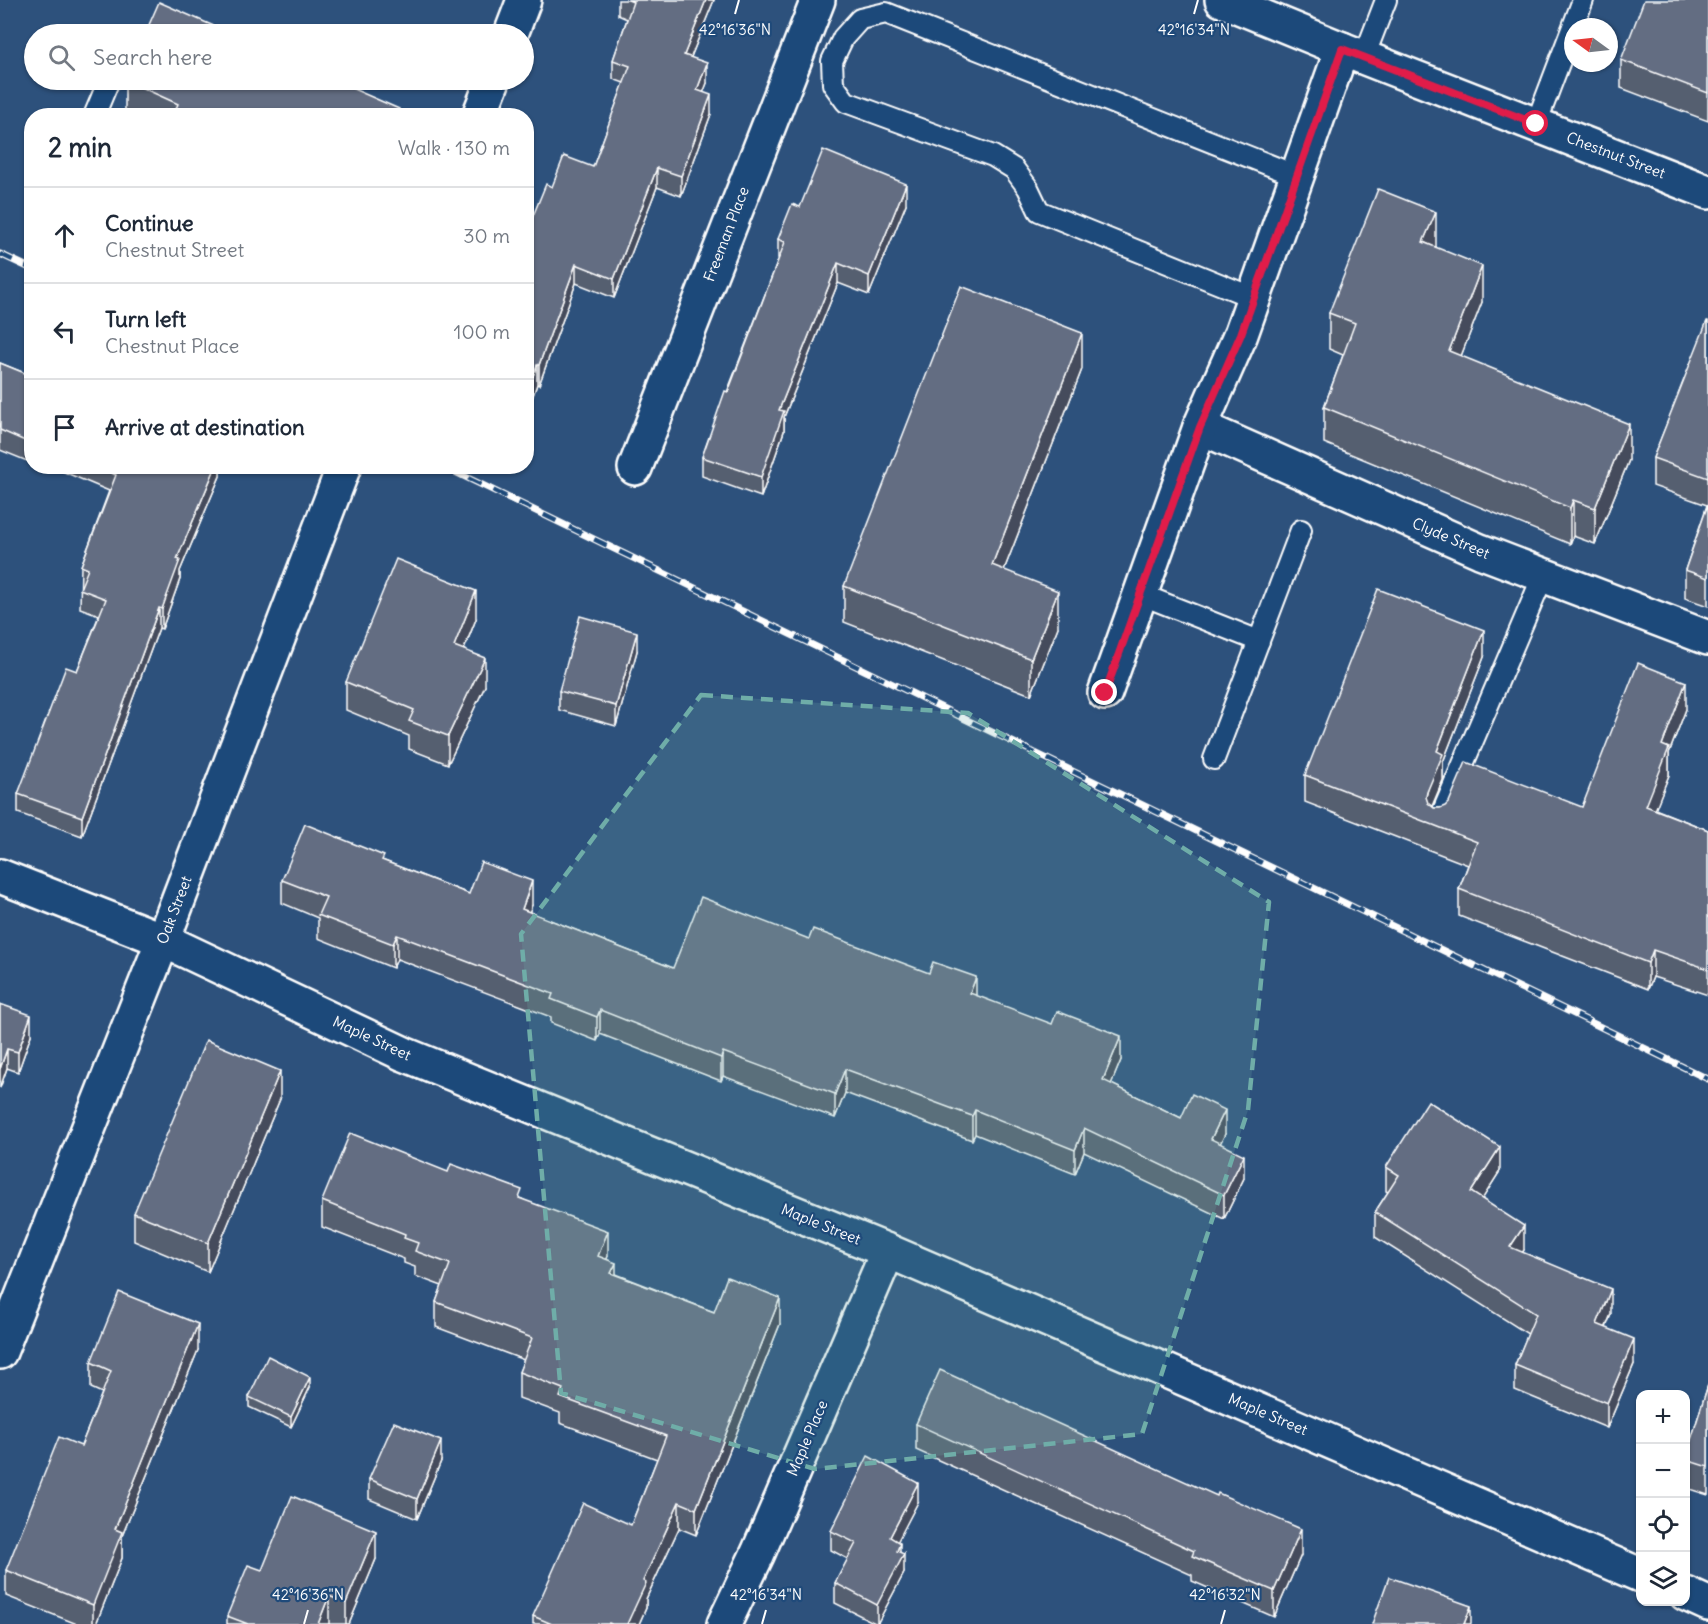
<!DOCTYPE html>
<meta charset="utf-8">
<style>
:root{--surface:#fff;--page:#f6f6f7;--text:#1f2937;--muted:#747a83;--line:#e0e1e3}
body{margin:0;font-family:Delius,sans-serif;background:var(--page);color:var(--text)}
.controls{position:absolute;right:18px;bottom:18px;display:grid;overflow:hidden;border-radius:12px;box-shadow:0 2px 4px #0004}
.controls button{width:54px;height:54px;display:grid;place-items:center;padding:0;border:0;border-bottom:2px solid var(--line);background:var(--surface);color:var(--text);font:30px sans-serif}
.compass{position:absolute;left:1564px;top:18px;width:54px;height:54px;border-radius:50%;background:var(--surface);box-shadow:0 2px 4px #0004;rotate:285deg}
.stop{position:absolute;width:18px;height:18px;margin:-14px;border:4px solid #e11d48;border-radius:50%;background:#fff}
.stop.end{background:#e11d48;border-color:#fff;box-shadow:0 2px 6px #0008}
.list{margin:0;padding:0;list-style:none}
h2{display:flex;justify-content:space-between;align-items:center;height:78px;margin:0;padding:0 24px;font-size:26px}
h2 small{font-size:20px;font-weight:400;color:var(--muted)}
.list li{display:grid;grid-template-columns:39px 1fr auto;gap:18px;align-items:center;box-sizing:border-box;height:96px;padding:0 24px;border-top:2px solid var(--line)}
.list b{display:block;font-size:22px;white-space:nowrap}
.list p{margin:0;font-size:20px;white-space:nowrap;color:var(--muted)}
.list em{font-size:20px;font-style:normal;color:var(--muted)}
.icon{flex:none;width:33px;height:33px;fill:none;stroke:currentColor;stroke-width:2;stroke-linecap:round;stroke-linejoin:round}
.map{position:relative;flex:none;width:1708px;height:1624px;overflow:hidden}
.search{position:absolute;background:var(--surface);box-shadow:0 2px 4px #0004;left:24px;top:24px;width:510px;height:66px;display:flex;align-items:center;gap:15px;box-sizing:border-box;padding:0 21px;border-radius:33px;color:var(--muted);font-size:22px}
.panel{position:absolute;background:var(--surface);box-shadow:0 2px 4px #0004;left:24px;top:108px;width:510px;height:366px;border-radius:24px}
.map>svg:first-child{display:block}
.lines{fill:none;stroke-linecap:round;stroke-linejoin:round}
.lane-casing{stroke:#fff;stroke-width:24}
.street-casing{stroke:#fff;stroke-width:38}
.secondary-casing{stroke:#fff;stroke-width:38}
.lane{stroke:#1f4a7a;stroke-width:20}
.street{stroke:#1f4a7a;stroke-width:33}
.secondary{stroke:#1f4a7a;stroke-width:33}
.rail-casing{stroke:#fff;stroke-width:7}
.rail{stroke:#1f4a7a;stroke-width:4.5;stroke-dasharray:14;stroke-linecap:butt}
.wall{fill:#555e70;stroke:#fff;stroke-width:1.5}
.shaded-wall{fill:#454c5b;stroke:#fff;stroke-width:1.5}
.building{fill:#636d82;stroke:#fff;stroke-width:1.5}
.route{stroke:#e11d48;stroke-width:8}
.marked{fill:#6fada8;fill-opacity:0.2;stroke:#6fada8;stroke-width:4.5;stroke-dasharray:12 8;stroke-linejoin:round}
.ticks{fill:none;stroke:#fff;stroke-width:2}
.labels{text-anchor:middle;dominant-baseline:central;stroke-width:4.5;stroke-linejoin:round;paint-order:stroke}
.street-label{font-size:15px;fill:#fff;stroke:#1f4a7a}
.ticks-label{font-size:15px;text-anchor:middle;fill:#fff;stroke:#1f4a7a;stroke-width:4.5;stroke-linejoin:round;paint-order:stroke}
</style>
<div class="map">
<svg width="1708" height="1624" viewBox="0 0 1708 1624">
<rect width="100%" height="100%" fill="#2d517c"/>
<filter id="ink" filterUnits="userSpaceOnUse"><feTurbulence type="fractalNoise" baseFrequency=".0167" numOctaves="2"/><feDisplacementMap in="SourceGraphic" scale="12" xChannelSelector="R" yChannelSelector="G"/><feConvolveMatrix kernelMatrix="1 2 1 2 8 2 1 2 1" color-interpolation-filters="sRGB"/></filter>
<g filter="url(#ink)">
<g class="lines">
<defs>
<g id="lane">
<path d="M 1364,57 L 1386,0"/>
<path d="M 94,116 L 109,80"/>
<path d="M 1536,124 L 1583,0"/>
<path d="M 1254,298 L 1039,211 L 1028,188 L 1014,169 L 993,156 L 846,102 L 833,84 L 832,61 L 843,38 L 860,19 L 886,13 L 1297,176"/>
<path d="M 1140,594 L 1259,641"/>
<path d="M 1214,759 L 1301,530"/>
<path d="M 1438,823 L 1543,576"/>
</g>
<g id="street">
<path d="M 1200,427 L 1480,551 L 1708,638"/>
<path d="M 635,468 L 818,0"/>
<path d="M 1105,693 L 1200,427 L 1241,334 L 1342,49"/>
<path d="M 0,876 L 163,940 L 404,1054 L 888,1251 L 1640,1575"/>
<path d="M 1686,1594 L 1708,1604"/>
<path d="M 724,1624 L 758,1553 L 888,1251"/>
</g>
<g id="secondary">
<path d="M 1222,0 L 1342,49 L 1708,192"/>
<path d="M 511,34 L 524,0"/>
<path d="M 479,116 L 493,80"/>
<path d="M 0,1352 L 163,940 L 344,466"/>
</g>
</defs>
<use href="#lane" class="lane-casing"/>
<use href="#street" class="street-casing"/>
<use href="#secondary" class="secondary-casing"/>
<use href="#lane" class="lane"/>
<use href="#street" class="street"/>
<use href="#secondary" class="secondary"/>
<defs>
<g id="rail">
<path d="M 0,254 L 32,269"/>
<path d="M 443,466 L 1708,1079"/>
</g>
</defs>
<use href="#rail" class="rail-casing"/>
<use href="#rail" class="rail"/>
</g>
<g class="wall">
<path d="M 618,0 L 714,0 L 691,57 L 707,83 L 703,92 L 711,114 L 681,196 L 657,187 L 614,298 L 576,283 L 539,385 L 537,384 L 530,404 L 526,402 L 526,233 L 552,187 L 593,167 L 624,83 L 613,79 L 613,60 L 627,19 L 618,15 Z"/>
<path d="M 1708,0 L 1708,121 L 1621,88 L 1621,60 Z"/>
<path d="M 125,80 L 399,116 L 125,116 Z"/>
<path d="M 906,204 L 869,295 L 838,283 L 784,417 L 784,431 L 761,497 L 702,476 L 702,457 L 779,258 L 778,258 L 778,239 L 800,207 Z"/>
<path d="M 1436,247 L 1482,302 L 1461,356 L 1629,460 L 1595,544 L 1573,536 L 1570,544 L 1324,443 L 1324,407 L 1343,355 L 1329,349 L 1329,313 Z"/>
<path d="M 1708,321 L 1708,606 L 1685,598 L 1685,570 L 1707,505 L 1653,486 L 1653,458 Z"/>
<path d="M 0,363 L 32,376 L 32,463 L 0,450 Z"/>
<path d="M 1082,369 L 1004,570 L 1058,627 L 1031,695 L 844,622 L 844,586 Z"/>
<path d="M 50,466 L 220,466 L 220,476 L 180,571 L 180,579 L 162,629 L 159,628 L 82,836 L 18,813 L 18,794 L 77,671 L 99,615 L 80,608 L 81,566 L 109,491 Z"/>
<path d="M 476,619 L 464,650 L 485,686 L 448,764 L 409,749 L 409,736 L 346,710 L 346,682 Z"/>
<path d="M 637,651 L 616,726 L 559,710 L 559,691 Z"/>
<path d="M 1484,657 L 1443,762 L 1443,780 L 1432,806 L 1434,808 L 1582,807 L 1686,709 L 1669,753 L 1669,775 L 1655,809 L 1708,830 L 1708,995 L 1653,977 L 1648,989 L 1459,916 L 1459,889 L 1468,865 L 1305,802 L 1305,775 Z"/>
<path d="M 384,861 L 469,894 L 532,905 L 529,912 L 673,968 L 809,939 L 976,996 L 1121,1060 L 1111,1084 L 1181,1118 L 1225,1134 L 1220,1143 L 1244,1178 L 1224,1219 L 1084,1152 L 1075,1174 L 975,1134 L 972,1140 L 845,1093 L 835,1118 L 723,1076 L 721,1081 L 600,1034 L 597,1041 L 551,1023 L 551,1017 L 397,959 L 393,968 L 318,938 L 318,918 L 282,903 L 282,880 Z"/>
<path d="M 0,1004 L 31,1035 L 18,1072 L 7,1068 L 0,1088 Z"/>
<path d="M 280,1099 L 208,1272 L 134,1241 L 134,1213 Z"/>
<path d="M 1386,1167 L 1500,1171 L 1482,1199 L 1524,1250 L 1522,1252 L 1611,1314 L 1606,1328 L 1634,1364 L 1607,1428 L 1515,1390 L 1515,1365 L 1528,1334 L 1375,1237 L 1375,1212 L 1388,1192 L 1386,1191 Z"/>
<path d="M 448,1172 L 522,1199 L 608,1256 L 606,1259 L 616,1274 L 714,1312 L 780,1324 L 696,1535 L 679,1528 L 646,1599 L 646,1608 L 639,1624 L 533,1624 L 533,1616 L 631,1525 L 657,1459 L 560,1423 L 560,1413 L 519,1398 L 519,1372 L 524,1360 L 436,1327 L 436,1302 L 442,1286 L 415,1276 L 415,1267 L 404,1263 L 404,1259 L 322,1227 L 322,1201 Z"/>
<path d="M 198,1350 L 122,1536 L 122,1558 L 96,1624 L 77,1624 L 6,1596 L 6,1570 L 81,1446 L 102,1393 L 91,1388 L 91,1362 Z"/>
<path d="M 1708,1385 L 1708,1495 L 1686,1488 L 1686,1456 Z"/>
<path d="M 310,1387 L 291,1427 L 249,1407 L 249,1397 Z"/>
<path d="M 916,1424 L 1217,1496 L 1301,1555 L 1274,1617 L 1192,1581 L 1192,1575 L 916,1450 Z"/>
<path d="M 441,1461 L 417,1519 L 369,1499 L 369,1479 Z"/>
<path d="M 918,1502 L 897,1541 L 904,1573 L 877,1624 L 835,1603 L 835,1583 L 848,1559 L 831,1550 L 831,1531 Z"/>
<path d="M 376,1559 L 349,1624 L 227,1624 L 227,1616 L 262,1570 Z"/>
</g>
<g class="shaded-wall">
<path d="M 706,0 L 714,0 L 684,74 L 684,55 Z"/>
<path d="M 707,63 L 707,83 L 697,109 L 697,90 Z"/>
<path d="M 711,95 L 711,114 L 681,196 L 681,176 Z"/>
<path d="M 657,168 L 657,187 L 614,298 L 614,279 Z"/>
<path d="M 906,184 L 906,204 L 869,295 L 869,276 Z"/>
<path d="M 1436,212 L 1436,248 L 1423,242 Z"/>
<path d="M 838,263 L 838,283 L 784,417 L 784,431 L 761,497 L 761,477 L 779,410 Z"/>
<path d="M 576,264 L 576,283 L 539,385 L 539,365 Z"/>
<path d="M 1482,266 L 1482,302 L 1449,387 L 1449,351 Z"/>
<path d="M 1082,333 L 1082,369 L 992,601 L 992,565 Z"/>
<path d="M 537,365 L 537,384 L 530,404 L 530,384 Z"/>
<path d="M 1629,424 L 1629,460 L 1595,544 L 1595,508 Z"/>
<path d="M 216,466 L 220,466 L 220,476 L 180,571 L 180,579 L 162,629 L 162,609 L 177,559 Z"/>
<path d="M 1573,500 L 1573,536 L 1570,544 L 1570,508 Z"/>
<path d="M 476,591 L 476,619 L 454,674 L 454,646 Z"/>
<path d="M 1058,591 L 1058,627 L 1031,695 L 1031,659 Z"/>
<path d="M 159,608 L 159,628 L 82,836 L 82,817 Z"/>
<path d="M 1484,630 L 1484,657 L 1443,762 L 1443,780 L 1427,818 L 1426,824 L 1426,797 L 1437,751 Z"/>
<path d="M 637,632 L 637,651 L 616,726 L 616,706 Z"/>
<path d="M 485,658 L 485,686 L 448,764 L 448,736 Z"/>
<path d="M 1686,682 L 1686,709 L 1669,753 L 1669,775 L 1646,833 L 1646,806 L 1662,745 Z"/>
<path d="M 532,881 L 532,905 L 522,932 L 522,909 Z"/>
<path d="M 397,935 L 397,959 L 393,968 L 393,944 Z"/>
<path d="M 1653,950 L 1653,977 L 1648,989 L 1648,963 Z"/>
<path d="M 976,977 L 976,1001 L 970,993 Z"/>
<path d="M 600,1010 L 600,1034 L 597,1041 L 597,1017 Z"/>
<path d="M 31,1015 L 31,1035 L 18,1072 L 18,1052 Z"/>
<path d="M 1121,1036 L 1121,1060 L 1103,1104 L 1103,1080 Z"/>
<path d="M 7,1049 L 7,1068 L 0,1088 L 0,1069 Z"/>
<path d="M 723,1052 L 723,1076 L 721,1081 L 721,1058 Z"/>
<path d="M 845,1069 L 845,1093 L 835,1118 L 835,1094 Z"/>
<path d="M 280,1071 L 280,1099 L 208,1272 L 208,1243 Z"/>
<path d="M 975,1110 L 975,1134 L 972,1140 L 972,1116 Z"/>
<path d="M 1225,1110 L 1225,1134 L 1211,1162 L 1211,1139 Z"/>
<path d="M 1084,1128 L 1084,1152 L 1075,1174 L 1075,1150 Z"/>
<path d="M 1500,1147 L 1500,1171 L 1471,1217 L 1471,1192 Z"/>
<path d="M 1244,1155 L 1244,1178 L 1224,1219 L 1224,1195 Z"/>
<path d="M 1524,1226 L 1524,1250 L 1510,1272 L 1510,1247 Z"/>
<path d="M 608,1231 L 608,1256 L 598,1282 L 598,1256 Z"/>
<path d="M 616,1263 L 616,1288 L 611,1273 Z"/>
<path d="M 1611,1289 L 1611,1314 L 1597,1349 L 1597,1324 Z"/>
<path d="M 780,1298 L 780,1324 L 696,1535 L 696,1509 Z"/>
<path d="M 198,1324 L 198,1350 L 122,1536 L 122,1558 L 96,1624 L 93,1624 L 93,1605 L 115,1529 Z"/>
<path d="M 1634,1339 L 1634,1364 L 1607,1428 L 1607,1403 Z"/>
<path d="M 310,1377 L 310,1387 L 291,1427 L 291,1417 Z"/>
<path d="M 441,1441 L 441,1461 L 417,1519 L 417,1499 Z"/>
<path d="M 918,1483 L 918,1502 L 890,1556 L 890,1537 Z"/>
<path d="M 679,1502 L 679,1528 L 646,1599 L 646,1608 L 639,1624 L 627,1624 L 643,1581 Z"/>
<path d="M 1301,1529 L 1301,1555 L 1274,1617 L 1274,1591 Z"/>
<path d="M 376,1531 L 376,1559 L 349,1624 L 346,1624 L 346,1603 Z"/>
<path d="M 900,1543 L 900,1561 L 904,1554 L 904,1573 L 877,1624 L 877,1605 L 897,1551 Z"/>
<path d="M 329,1596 L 329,1624 L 318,1624 Z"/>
<path d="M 1471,1606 L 1471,1624 L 1464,1624 Z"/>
</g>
<g class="building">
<path d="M 628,0 L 706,0 L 684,55 L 707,63 L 697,90 L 711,95 L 681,176 L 657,168 L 614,279 L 576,264 L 539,365 L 537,365 L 530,384 L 526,383 L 526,233 L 546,184 L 552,187 L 564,156 L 593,167 L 630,66 L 613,60 L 633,2 Z"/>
<path d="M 1644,0 L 1708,0 L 1708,93 L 1621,60 Z"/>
<path d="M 159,2 L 232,34 L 145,34 Z"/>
<path d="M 125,80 L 333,80 L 399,109 L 396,116 L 173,116 L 178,104 Z"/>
<path d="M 823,150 L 906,184 L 869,276 L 838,263 L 779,410 L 784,411 L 761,477 L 702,457 L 725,391 L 728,392 L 785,242 L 778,239 L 792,204 L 800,207 Z"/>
<path d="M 1378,189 L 1436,212 L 1423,242 L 1482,266 L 1449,351 L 1629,424 L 1595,508 L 1573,500 L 1570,508 L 1324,407 L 1355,323 L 1329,313 Z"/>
<path d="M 961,286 L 1082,333 L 992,565 L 1058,591 L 1031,659 L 844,586 Z"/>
<path d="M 1707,321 L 1708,321 L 1708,478 L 1653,458 Z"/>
<path d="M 0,363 L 32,376 L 32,444 L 0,430 Z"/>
<path d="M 96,466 L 216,466 L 177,559 L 180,560 L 162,609 L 159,608 L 82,817 L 18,794 L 66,667 L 77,671 L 106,599 L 80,589 L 88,569 L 81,566 L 116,475 Z"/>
<path d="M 1708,504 L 1708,578 L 1685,570 Z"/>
<path d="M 396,559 L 476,591 L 454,646 L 485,658 L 448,736 L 409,721 L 414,710 L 346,682 Z"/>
<path d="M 1378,589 L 1484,630 L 1437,751 L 1443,754 L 1427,792 L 1426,797 L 1428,803 L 1434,808 L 1440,808 L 1445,806 L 1449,802 L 1466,762 L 1582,807 L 1638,663 L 1686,682 L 1662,745 L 1669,748 L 1646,806 L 1708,830 L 1708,969 L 1653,950 L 1648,963 L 1459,889 L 1477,842 L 1305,775 Z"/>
<path d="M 580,616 L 637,632 L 616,706 L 559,691 Z"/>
<path d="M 305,824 L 384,856 L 382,860 L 469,894 L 481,862 L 532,881 L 522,909 L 673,968 L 701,897 L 809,939 L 813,929 L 929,973 L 933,962 L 976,977 L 970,993 L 1052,1024 L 1057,1011 L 1121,1036 L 1103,1080 L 1181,1118 L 1192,1094 L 1225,1110 L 1211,1139 L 1244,1155 L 1224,1195 L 1084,1128 L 1075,1150 L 975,1110 L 972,1116 L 845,1069 L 835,1094 L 723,1052 L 721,1058 L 600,1010 L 597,1017 L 551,999 L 553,994 L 397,935 L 393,944 L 318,915 L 326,897 L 282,880 Z"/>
<path d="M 0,1004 L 31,1015 L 18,1052 L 7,1049 L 0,1069 Z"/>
<path d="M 206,1040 L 280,1071 L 208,1243 L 134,1213 Z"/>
<path d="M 1428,1101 L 1500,1147 L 1471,1192 L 1524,1226 L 1510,1247 L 1611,1289 L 1597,1324 L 1634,1339 L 1607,1403 L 1515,1365 L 1536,1314 L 1375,1212 L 1399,1175 L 1386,1167 Z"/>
<path d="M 350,1133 L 448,1172 L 451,1164 L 522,1190 L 519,1198 L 608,1231 L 598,1256 L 616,1263 L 611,1273 L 714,1312 L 727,1277 L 780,1298 L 696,1509 L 679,1502 L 643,1581 L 646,1583 L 627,1624 L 612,1624 L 609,1623 L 609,1624 L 552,1624 L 533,1616 L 583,1503 L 631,1525 L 666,1436 L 560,1397 L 563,1389 L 519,1372 L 532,1338 L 436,1302 L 450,1264 L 415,1251 L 418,1243 L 404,1238 L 405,1234 L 322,1201 Z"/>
<path d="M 119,1292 L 198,1324 L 115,1529 L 122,1532 L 93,1605 L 6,1570 L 59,1437 L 81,1446 L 111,1371 L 91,1362 Z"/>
<path d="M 268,1356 L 310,1377 L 291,1417 L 249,1397 Z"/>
<path d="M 940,1370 L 1217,1496 L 1218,1493 L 1301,1529 L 1274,1591 L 1192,1556 L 1194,1551 L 916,1424 Z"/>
<path d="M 1708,1385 L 1708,1467 L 1686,1460 L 1686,1456 Z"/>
<path d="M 394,1422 L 441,1441 L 417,1499 L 369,1479 Z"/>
<path d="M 868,1456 L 918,1483 L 890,1537 L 900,1543 L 897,1551 L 904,1554 L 877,1605 L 835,1583 L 856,1543 L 831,1531 Z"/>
<path d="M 292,1496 L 376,1531 L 346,1603 L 329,1596 L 318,1624 L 248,1624 L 227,1616 L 248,1565 L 262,1570 Z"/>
<path d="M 1389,1577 L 1471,1606 L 1464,1624 L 1372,1624 Z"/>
</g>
</g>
<g class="lines" filter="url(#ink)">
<path class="route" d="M 1105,693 L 1200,427 L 1241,334 L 1342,49 L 1536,124"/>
</g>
<path class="marked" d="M 701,695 L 968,713 L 1269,902 L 1248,1110 L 1142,1434 L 815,1469 L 561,1393 L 521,934 Z"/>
<path class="ticks" d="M 735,14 L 739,0M 1194,14 L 1198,0M 304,1624 L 308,1610M 762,1624 L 766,1610M 1221,1624 L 1225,1610"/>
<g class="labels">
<g class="street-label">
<text transform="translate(1616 155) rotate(21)">Chestnut Street</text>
<text transform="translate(726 234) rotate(-69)">Freeman Place</text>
<text transform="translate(1451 538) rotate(23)">Clyde Street</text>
<text transform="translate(174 910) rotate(-69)">Oak Street</text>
<text transform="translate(372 1038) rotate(25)">Maple Street</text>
<text transform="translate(821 1224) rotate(22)">Maple Street</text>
<text transform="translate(1268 1414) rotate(23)">Maple Street</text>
<text transform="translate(807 1438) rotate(-67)">Maple Place</text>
</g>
</g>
<g class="ticks-label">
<text x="735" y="35">42°16'36"N</text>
<text x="1194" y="35">42°16'34"N</text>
<text x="308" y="1600">42°16'36"N</text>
<text x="766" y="1600">42°16'34"N</text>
<text x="1225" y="1600">42°16'32"N</text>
</g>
</svg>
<div class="controls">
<button>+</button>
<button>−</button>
<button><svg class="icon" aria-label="locate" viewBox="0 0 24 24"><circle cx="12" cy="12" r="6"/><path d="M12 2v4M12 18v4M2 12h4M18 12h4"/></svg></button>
<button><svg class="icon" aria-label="layers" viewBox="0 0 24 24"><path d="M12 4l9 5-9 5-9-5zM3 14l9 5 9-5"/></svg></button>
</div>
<svg class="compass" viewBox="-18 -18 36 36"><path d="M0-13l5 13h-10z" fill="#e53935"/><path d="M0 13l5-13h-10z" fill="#747a83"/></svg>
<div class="stop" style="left:1536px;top:124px"></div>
<div class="stop end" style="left:1105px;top:693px"></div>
<div class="search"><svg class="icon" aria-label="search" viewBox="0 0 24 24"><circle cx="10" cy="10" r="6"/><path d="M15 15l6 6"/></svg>Search here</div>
<section class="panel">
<h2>2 min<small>Walk · 130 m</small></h2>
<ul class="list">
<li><svg class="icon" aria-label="ahead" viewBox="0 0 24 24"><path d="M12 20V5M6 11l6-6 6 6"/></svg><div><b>Continue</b><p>Chestnut Street</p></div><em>30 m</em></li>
<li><svg class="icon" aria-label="left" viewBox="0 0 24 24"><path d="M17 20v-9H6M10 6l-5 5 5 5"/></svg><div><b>Turn left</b><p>Chestnut Place</p></div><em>100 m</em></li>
<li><svg class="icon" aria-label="arrive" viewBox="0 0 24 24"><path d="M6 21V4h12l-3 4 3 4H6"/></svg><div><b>Arrive at destination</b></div></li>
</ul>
</section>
</div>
